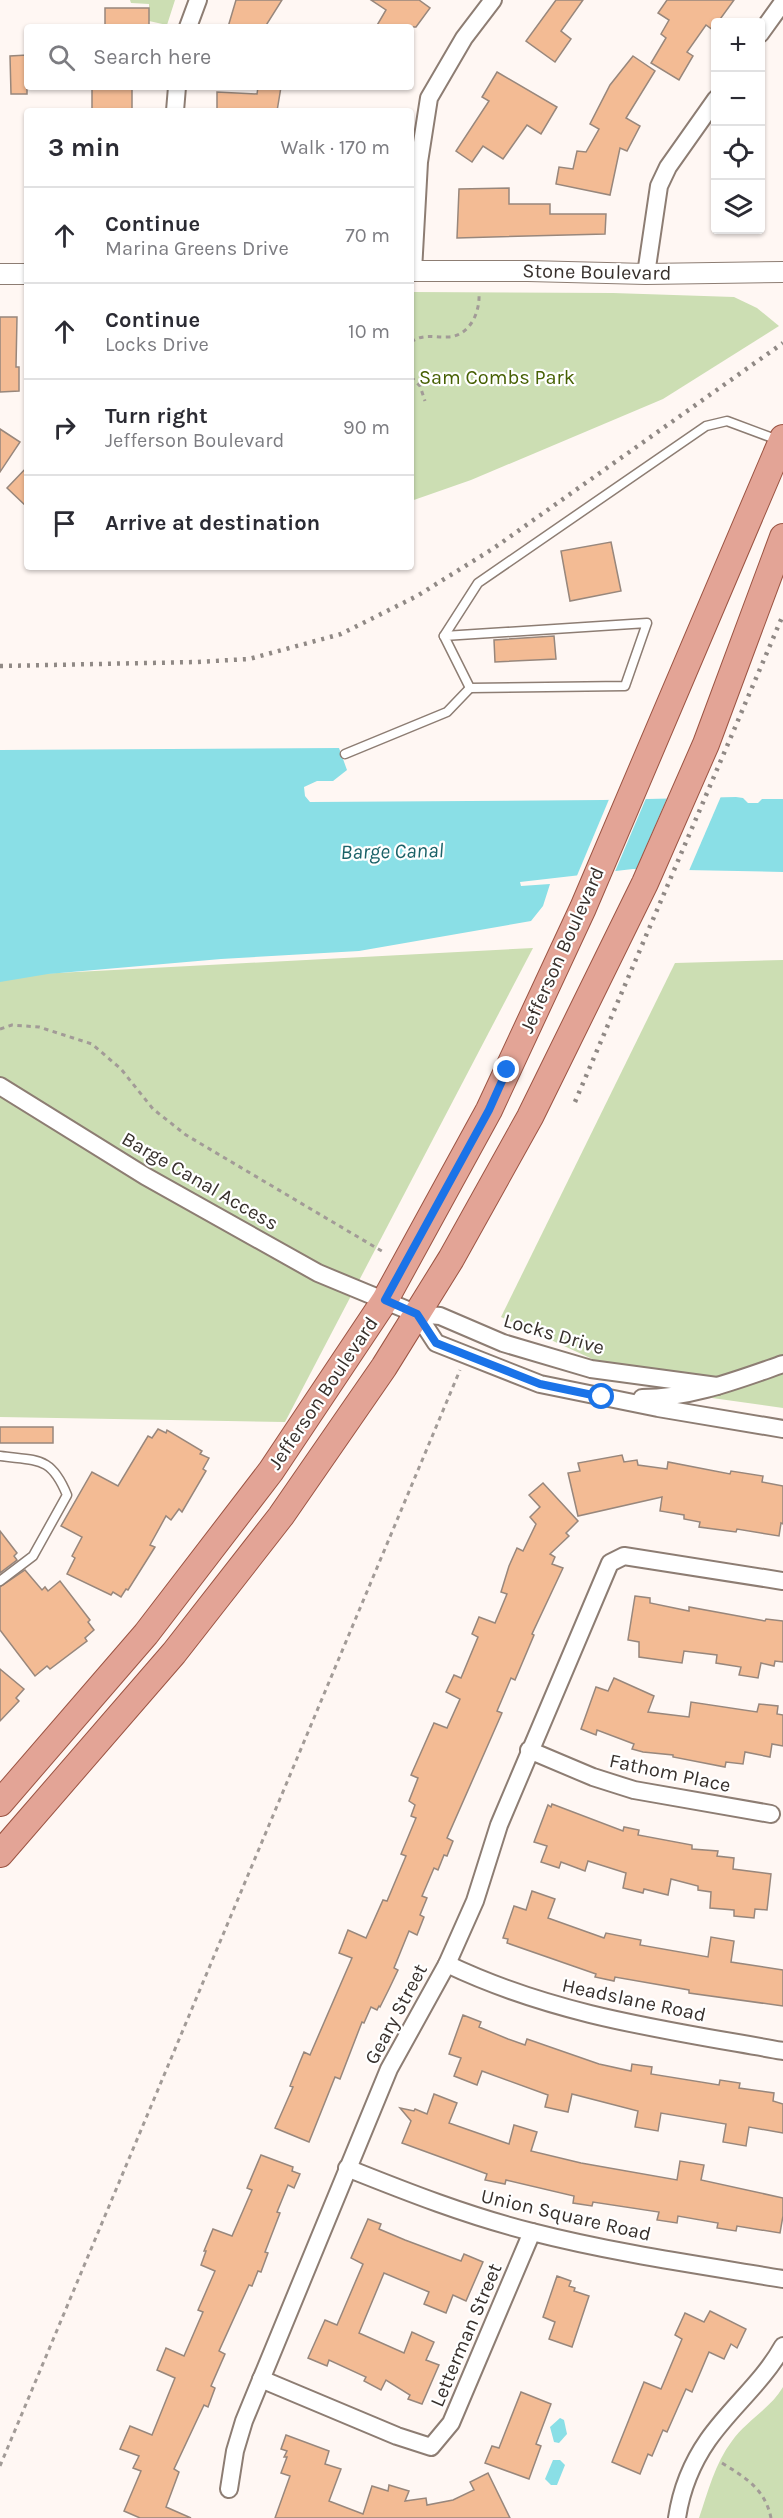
<!DOCTYPE html>
<meta charset="utf-8">
<style>
:root{--surface:#fff;--page:#f2f2f3;--text:#2b2b33;--muted:#7c7c81;--line:#e1e1e2}
body{margin:0;font-family:Karla,sans-serif;background:var(--page);color:var(--text)}
.controls{position:absolute;right:18px;top:18px;display:grid;overflow:hidden;border-radius:6px;box-shadow:0 2px 4px #0004}
.controls button{width:54px;height:54px;display:grid;place-items:center;padding:0;border:0;border-bottom:2px solid var(--line);background:var(--surface);color:var(--text);font:30px sans-serif}
.stop{position:absolute;width:18px;height:18px;margin:-14px;border:4px solid #1a73e8;border-radius:50%;background:#fff}
.stop.end{background:#1a73e8;border-color:#fff;box-shadow:0 2px 6px #0008}
.list{margin:0;padding:0;list-style:none}
h2{display:flex;justify-content:space-between;align-items:center;height:78px;margin:0;padding:0 24px;font-size:26px}
h2 small{font-size:20px;font-weight:400;color:var(--muted)}
.list li{display:grid;grid-template-columns:39px 1fr auto;gap:18px;align-items:center;box-sizing:border-box;height:96px;padding:0 24px;border-top:2px solid var(--line)}
.list b{display:block;font-size:22px;white-space:nowrap}
.list p{margin:0;font-size:20px;white-space:nowrap;color:var(--muted)}
.list em{font-size:20px;font-style:normal;color:var(--muted)}
.icon{flex:none;width:33px;height:33px;fill:none;stroke:currentColor;stroke-width:2;stroke-linecap:round;stroke-linejoin:round}
.map{position:relative;flex:none;width:783px;height:2518px;overflow:hidden}
.search{position:absolute;background:var(--surface);box-shadow:0 2px 4px #0004;left:24px;top:24px;width:390px;height:66px;display:flex;align-items:center;gap:15px;box-sizing:border-box;padding:0 21px;border-radius:6px;color:var(--muted);font-size:22px}
.panel{position:absolute;background:var(--surface);box-shadow:0 2px 4px #0004;left:24px;top:108px;width:390px;height:462px;border-radius:6px}
.map>svg:first-child{display:block}
.green{fill:#ccdeb3}
.water{fill:#8adfe6}
.pier{fill:#fff7f3}
.building{fill:#f3bb94;stroke:#98877c;stroke-width:1.5}
.lines{fill:none;stroke-linecap:round;stroke-linejoin:round}
.service-casing{stroke:#8d7d73;stroke-width:11}
.minor-casing{stroke:#8d7d73;stroke-width:20}
.tertiary-casing{stroke:#8d7d73;stroke-width:22}
.primary-casing{stroke:#9b5443;stroke-width:28}
.path{stroke:#a29b97;stroke-width:3;stroke-dasharray:4.5 4.5;stroke-linecap:butt}
.service{stroke:#fff;stroke-width:8}
.minor{stroke:#fff;stroke-width:16}
.tertiary{stroke:#fff;stroke-width:20}
.primary{stroke:#e3a496;stroke-width:26}
.rail{stroke:#908985;stroke-width:4.5;stroke-dasharray:3 6;stroke-linecap:butt}
.route{stroke:#1a73e8;stroke-width:8}
.labels{text-anchor:middle;dominant-baseline:central;stroke-width:4.5;stroke-linejoin:round;paint-order:stroke}
.street-label{font-size:20px;fill:#37302c;stroke:#fff}
.park-label{font-size:20px;fill:#466003;stroke:#fff}
.water-label{font-size:21px;font-style:italic;fill:#1b6268;stroke:#fff}
</style>
<div class="map">
<svg width="783" height="2518" viewBox="0 0 783 2518">
<rect width="100%" height="100%" fill="#fff7f3"/>
<g class="green">
<path d="M 130,0 L 175,0 L 167,25 L 149,21 L 149,4 L 131,3 Z"/>
<path d="M 411,292 L 613,293 L 734,297 L 757,308 L 779,326 L 663,399 L 471,480 L 411,501 Z"/>
<path d="M 533,948 L 285,1422 L 0,1417 L 0,976 Z"/>
<path d="M 783,960 L 783,1408 L 662,1391 L 501,1317 L 675,963 Z"/>
<path d="M 783,2387 L 783,2518 L 699,2518 C 708,2492 715,2463 732,2441 C 746,2421 770,2409 783,2387 Z"/>
</g>
<g class="water">
<path d="M 339,748 L 347,770 L 333,781 L 317,781 L 304,787 L 305,796 L 310,802 L 603,800 L 736,797 L 743,798 L 748,803 L 758,803 L 762,799 L 783,799 L 783,872 L 633,869 L 520,882 L 521,886 L 550,884 L 543,906 L 531,921 L 359,951 L 221,959 L 48,974 L 0,982 L 0,750 Z"/>
<path d="M 560,2418 L 564,2420 L 567,2434 L 559,2443 L 554,2442 L 550,2427 Z"/>
<path d="M 553,2460 L 560,2460 L 565,2465 L 557,2485 L 551,2485 L 545,2479 Z"/>
</g>
<g class="pier">
<path d="M 722,794 L 688,873 L 635,872 L 668,796 Z"/>
<path d="M 647,796 L 614,874 L 576,878 L 610,797 Z"/>
</g>
<g class="building">
<path d="M 236,0 L 282,0 L 265,27 L 228,27 Z"/>
<path d="M 371,0 L 419,0 L 430,8 L 416,27 L 376,27 L 386,10 Z"/>
<path d="M 556,0 L 583,0 L 561,31 L 571,39 L 555,62 L 526,41 Z"/>
<path d="M 667,0 L 734,0 L 718,22 L 716,22 L 713,30 L 706,25 L 687,52 L 693,56 L 679,80 L 651,63 L 666,38 L 661,34 L 669,20 L 658,13 Z"/>
<rect x="105" y="8" width="44" height="19"/>
<path d="M 27,55 L 27,94 L 11,94 L 10,56 Z"/>
<path d="M 633,56 L 655,71 L 626,118 L 640,126 L 627,151 L 620,148 L 610,195 L 556,184 L 559,167 L 573,169 L 577,151 L 586,152 L 599,129 L 590,124 L 610,85 Z"/>
<path d="M 497,72 L 557,107 L 541,134 L 527,125 L 503,159 L 483,146 L 472,162 L 456,151 L 489,101 L 482,97 Z"/>
<rect x="92" y="87" width="40" height="24"/>
<path d="M 258,87 L 281,87 L 277,111 L 217,111 L 217,92 L 257,94 Z"/>
<path d="M 509,188 L 509,204 L 550,204 L 550,214 L 606,214 L 605,234 L 457,238 L 459,189 Z"/>
<path d="M 0,317 L 17,317 L 16,367 L 19,367 L 19,391 L 0,392 Z"/>
<path d="M 0,429 L 20,442 L 0,472 Z"/>
<path d="M 27,467 L 27,507 L 7,488 Z"/>
<path d="M 611,542 L 621,591 L 570,601 L 561,551 Z"/>
<path d="M 554,636 L 556,659 L 495,662 L 494,640 Z"/>
<rect x="0" y="1427" width="53" height="16"/>
<path d="M 158,1429 L 166,1433 L 167,1430 L 202,1451 L 200,1454 L 209,1458 L 203,1469 L 206,1471 L 182,1512 L 179,1509 L 171,1520 L 166,1516 L 150,1545 L 155,1547 L 128,1590 L 126,1589 L 121,1597 L 113,1592 L 111,1595 L 67,1574 L 75,1558 L 72,1556 L 82,1537 L 61,1526 L 92,1472 L 118,1486 L 148,1436 L 152,1438 Z"/>
<path d="M 622,1455 L 624,1462 L 637,1460 L 638,1465 L 667,1469 L 668,1462 L 730,1474 L 731,1471 L 763,1476 L 762,1482 L 783,1486 L 783,1524 L 781,1523 L 779,1536 L 737,1529 L 736,1532 L 699,1527 L 700,1522 L 684,1519 L 684,1515 L 660,1511 L 662,1497 L 578,1516 L 568,1473 L 580,1471 L 578,1463 Z"/>
<path d="M 543,1483 L 578,1521 L 566,1533 L 569,1536 L 550,1554 L 555,1557 L 552,1564 L 563,1568 L 532,1634 L 534,1635 L 515,1680 L 511,1678 L 497,1711 L 502,1713 L 447,1838 L 453,1841 L 447,1856 L 444,1855 L 438,1870 L 434,1868 L 422,1896 L 427,1898 L 420,1915 L 424,1917 L 417,1935 L 409,1931 L 394,1968 L 398,1970 L 389,1989 L 380,2007 L 379,2006 L 377,2010 L 371,2007 L 364,2023 L 362,2022 L 340,2079 L 335,2077 L 309,2142 L 275,2128 L 293,2087 L 290,2086 L 304,2052 L 310,2055 L 352,1958 L 339,1953 L 348,1930 L 366,1938 L 383,1900 L 387,1901 L 406,1856 L 401,1854 L 416,1818 L 411,1816 L 415,1805 L 409,1801 L 418,1778 L 411,1775 L 434,1723 L 447,1728 L 460,1699 L 446,1692 L 454,1675 L 461,1678 L 478,1637 L 472,1634 L 479,1617 L 495,1623 L 507,1594 L 501,1592 L 509,1566 L 517,1548 L 523,1551 L 536,1524 L 530,1517 L 540,1507 L 529,1495 Z"/>
<path d="M 0,1531 L 17,1553 L 14,1556 L 17,1560 L 0,1573 Z"/>
<path d="M 25,1570 L 42,1590 L 45,1587 L 48,1591 L 60,1581 L 90,1620 L 88,1622 L 94,1630 L 85,1638 L 87,1641 L 50,1669 L 47,1666 L 35,1676 L 0,1630 L 0,1587 Z"/>
<path d="M 635,1596 L 650,1598 L 650,1603 L 689,1611 L 689,1607 L 765,1621 L 766,1619 L 783,1621 L 783,1662 L 775,1661 L 774,1666 L 761,1663 L 758,1678 L 739,1675 L 741,1667 L 716,1663 L 717,1655 L 684,1651 L 682,1663 L 639,1657 L 639,1642 L 628,1640 Z"/>
<path d="M 0,1669 L 24,1689 L 16,1698 L 19,1701 L 0,1721 Z"/>
<path d="M 614,1678 L 654,1696 L 648,1712 L 689,1717 L 691,1702 L 757,1712 L 759,1704 L 778,1706 L 777,1714 L 783,1715 L 783,1746 L 772,1744 L 770,1757 L 745,1752 L 743,1764 L 726,1762 L 725,1767 L 673,1757 L 673,1755 L 643,1752 L 632,1749 L 634,1744 L 597,1730 L 596,1735 L 581,1729 L 596,1687 L 608,1691 Z"/>
<path d="M 552,1804 L 623,1831 L 624,1827 L 639,1830 L 638,1835 L 692,1845 L 692,1849 L 718,1851 L 717,1856 L 734,1858 L 733,1869 L 771,1874 L 767,1910 L 755,1909 L 754,1918 L 734,1916 L 734,1910 L 710,1908 L 711,1892 L 698,1890 L 698,1886 L 671,1879 L 668,1895 L 644,1889 L 643,1893 L 623,1888 L 626,1873 L 588,1861 L 585,1871 L 561,1862 L 559,1868 L 541,1862 L 547,1846 L 534,1842 L 548,1805 L 551,1807 Z"/>
<path d="M 532,1891 L 555,1899 L 548,1918 L 604,1938 L 606,1933 L 641,1940 L 640,1945 L 708,1957 L 711,1937 L 734,1941 L 731,1962 L 783,1970 L 783,2006 L 689,1993 L 689,1990 L 615,1977 L 614,1981 L 595,1977 L 596,1974 L 507,1943 L 508,1939 L 503,1938 L 514,1906 L 526,1910 Z"/>
<path d="M 463,2015 L 481,2022 L 479,2027 L 508,2039 L 525,2045 L 527,2039 L 599,2064 L 631,2071 L 632,2064 L 652,2067 L 651,2074 L 719,2085 L 720,2080 L 740,2083 L 739,2088 L 774,2093 L 773,2101 L 783,2104 L 783,2133 L 749,2127 L 746,2146 L 723,2142 L 726,2124 L 661,2113 L 658,2131 L 635,2127 L 638,2111 L 572,2094 L 568,2112 L 545,2107 L 548,2095 L 482,2071 L 477,2085 L 454,2076 L 461,2058 L 449,2054 Z"/>
<path d="M 434,2094 L 457,2103 L 449,2123 L 509,2144 L 514,2125 L 537,2132 L 531,2151 L 581,2163 L 677,2180 L 680,2161 L 704,2165 L 701,2180 L 783,2198 L 783,2216 L 780,2233 L 737,2226 L 736,2231 L 717,2228 L 718,2223 L 678,2216 L 677,2223 L 657,2220 L 659,2212 L 593,2202 L 592,2206 L 573,2203 L 574,2196 L 506,2180 L 505,2184 L 485,2180 L 487,2174 L 402,2143 L 411,2121 L 400,2108 L 414,2111 L 415,2109 L 427,2114 Z"/>
<path d="M 261,2155 L 293,2167 L 292,2171 L 300,2174 L 294,2188 L 288,2185 L 277,2212 L 280,2213 L 265,2252 L 268,2253 L 261,2272 L 258,2271 L 252,2286 L 249,2285 L 219,2351 L 225,2354 L 211,2386 L 215,2388 L 208,2407 L 204,2405 L 174,2469 L 179,2472 L 166,2507 L 191,2518 L 140,2518 L 124,2511 L 141,2471 L 133,2468 L 139,2456 L 120,2449 L 130,2426 L 152,2435 L 175,2378 L 157,2370 L 166,2348 L 184,2356 L 203,2312 L 198,2310 L 215,2271 L 201,2265 L 206,2251 L 204,2251 L 213,2229 L 232,2236 L 252,2190 L 247,2188 Z"/>
<path d="M 368,2219 L 381,2224 L 379,2229 L 405,2240 L 461,2261 L 464,2254 L 483,2262 L 466,2301 L 453,2295 L 446,2313 L 424,2304 L 429,2292 L 384,2273 L 359,2333 L 404,2353 L 412,2332 L 434,2342 L 426,2360 L 439,2365 L 422,2404 L 408,2399 L 410,2395 L 386,2380 L 381,2390 L 364,2381 L 366,2377 L 329,2360 L 327,2366 L 308,2358 L 325,2320 L 337,2325 L 363,2264 L 351,2258 Z"/>
<path d="M 557,2276 L 571,2281 L 569,2286 L 575,2288 L 574,2291 L 589,2296 L 572,2347 L 549,2339 L 555,2322 L 543,2317 Z"/>
<path d="M 710,2311 L 746,2329 L 737,2348 L 731,2344 L 724,2359 L 709,2352 L 692,2392 L 686,2389 L 667,2432 L 663,2430 L 652,2456 L 648,2454 L 640,2474 L 612,2462 L 644,2382 L 661,2389 L 682,2339 L 675,2335 L 685,2313 L 704,2322 Z"/>
<path d="M 521,2392 L 551,2404 L 536,2444 L 541,2446 L 529,2479 L 485,2463 L 492,2446 L 499,2448 Z"/>
<path d="M 286,2435 L 329,2451 L 325,2464 L 341,2469 L 329,2501 L 363,2514 L 372,2486 L 388,2491 L 389,2485 L 409,2491 L 405,2501 L 426,2498 L 427,2505 L 453,2500 L 474,2490 L 470,2482 L 488,2473 L 510,2518 L 275,2518 L 290,2476 L 281,2473 L 287,2457 L 284,2457 L 287,2451 L 281,2449 Z"/>
</g>
<g class="lines">
<defs>
<g id="service">
<path d="M 647,623 L 625,686 L 470,688 L 444,636 Z"/>
<path d="M 444,636 L 478,583 L 706,426 L 727,421 L 778,440"/>
<path d="M 345,754 L 447,712 L 470,688"/>
<path d="M 0,1456 C 38,1461 51,1456 67,1495 L 33,1556 L 0,1581"/>
</g>
<g id="minor">
<path d="M 188,27 L 198,0"/>
<path d="M 760,34 L 783,2"/>
<path d="M 175,111 L 177,87"/>
<path d="M 413,271 L 419,162 L 429,98 L 464,38 L 493,0"/>
<path d="M 646,274 L 659,186 L 668,167 L 716,99"/>
<path d="M 0,1086 L 145,1176 L 318,1273 L 417,1314 L 440,1316 L 503,1343 L 591,1369 L 717,1386"/>
<path d="M 417,1314 L 436,1343 L 540,1384 L 658,1408 L 783,1429"/>
<path d="M 642,1398 C 691,1398 737,1380 783,1364"/>
<path d="M 529,1750 L 593,1777 L 634,1790 L 771,1814"/>
<path d="M 447,1964 C 556,2016 666,2030 783,2051"/>
<path d="M 347,2168 C 407,2192 468,2216 532,2232 C 614,2253 699,2265 783,2279"/>
<path d="M 261,2379 L 397,2436 L 431,2447 L 451,2423 L 532,2232"/>
<path d="M 229,2489 L 235,2451 L 244,2421 L 389,2069 L 447,1964 L 475,1901 L 499,1825 L 610,1563 L 624,1556 L 783,1581"/>
<path d="M 677,2518 C 681,2491 692,2463 708,2440 C 731,2407 763,2382 783,2346"/>
</g>
<g id="tertiary">
<path d="M 411,271 L 528,271 L 646,274 L 783,272"/>
<path d="M 0,274 L 27,274"/>
</g>
<g id="primary">
<path d="M 0,1803 L 146,1634 L 271,1471 L 385,1300 L 489,1110 L 583,908 L 783,438"/>
<path d="M 0,1854 L 174,1653 L 281,1516 L 384,1367 L 451,1259 L 530,1117 L 645,883 L 706,744 L 783,537"/>
</g>
</defs>
<use href="#service" class="service-casing"/>
<use href="#minor" class="minor-casing"/>
<use href="#tertiary" class="tertiary-casing"/>
<use href="#primary" class="primary-casing"/>
<g class="path">
<path d="M 411,342 C 424,333 434,338 448,337 C 470,336 480,312 479,294"/>
<path d="M 411,377 L 420,386 L 425,401"/>
<path d="M 0,1029 L 12,1025 L 39,1027 L 92,1044 L 121,1069 L 153,1109 L 186,1135 L 385,1253"/>
<path d="M 722,2463 C 746,2478 765,2489 771,2518"/>
<path d="M 0,2466 L 460,1370"/>
</g>
<use href="#service" class="service"/>
<use href="#minor" class="minor"/>
<use href="#tertiary" class="tertiary"/>
<use href="#primary" class="primary"/>
<g class="rail">
<path d="M 0,666 L 196,662 L 249,659 L 341,634 L 417,596 L 494,548 L 783,343"/>
<path d="M 575,1102 L 783,615"/>
</g>
</g>
<g class="lines">
<path class="route" d="M 507,1070 L 489,1110 L 385,1300 L 417,1314 L 436,1343 L 540,1384 L 602,1397"/>
</g>
<g class="labels">
<g class="street-label">
<text transform="translate(597 272) rotate(1)">Stone Boulevard</text>
<text transform="translate(562 950) rotate(-66)">Jefferson Boulevard</text>
<text transform="translate(200 1181) rotate(30)">Barge Canal Access</text>
<text transform="translate(554 1334) rotate(16)">Locks Drive</text>
<text transform="translate(323 1393) rotate(-56)">Jefferson Boulevard</text>
<text transform="translate(670 1773) rotate(12)">Fathom Place</text>
<text transform="translate(634 2000) rotate(12)">Headslane Road</text>
<text transform="translate(396 2014) rotate(-62)">Geary Street</text>
<text transform="translate(566 2215) rotate(13)">Union Square Road</text>
<text transform="translate(466 2335) rotate(-67)">Letterman Street</text>
</g>
<g class="park-label">
<text x="497" y="377">Sam Combs Park</text>
</g>
<g class="water-label">
<text transform="translate(392 851) rotate(-1)">Barge Canal</text>
</g>
</g>
</svg>
<div class="controls">
<button>+</button>
<button>−</button>
<button><svg class="icon" aria-label="locate" viewBox="0 0 24 24"><circle cx="12" cy="12" r="6"/><path d="M12 2v4M12 18v4M2 12h4M18 12h4"/></svg></button>
<button><svg class="icon" aria-label="layers" viewBox="0 0 24 24"><path d="M12 4l9 5-9 5-9-5zM3 14l9 5 9-5"/></svg></button>
</div>
<div class="stop" style="left:602px;top:1397px"></div>
<div class="stop end" style="left:507px;top:1070px"></div>
<div class="search"><svg class="icon" aria-label="search" viewBox="0 0 24 24"><circle cx="10" cy="10" r="6"/><path d="M15 15l6 6"/></svg>Search here</div>
<section class="panel">
<h2>3 min<small>Walk · 170 m</small></h2>
<ul class="list">
<li><svg class="icon" aria-label="ahead" viewBox="0 0 24 24"><path d="M12 20V5M6 11l6-6 6 6"/></svg><div><b>Continue</b><p>Marina Greens Drive</p></div><em>70 m</em></li>
<li><svg class="icon" aria-label="ahead" viewBox="0 0 24 24"><path d="M12 20V5M6 11l6-6 6 6"/></svg><div><b>Continue</b><p>Locks Drive</p></div><em>10 m</em></li>
<li><svg class="icon" aria-label="right" viewBox="0 0 24 24"><path d="M7 20v-9h11M14 6l5 5-5 5"/></svg><div><b>Turn right</b><p>Jefferson Boulevard</p></div><em>90 m</em></li>
<li><svg class="icon" aria-label="arrive" viewBox="0 0 24 24"><path d="M6 21V4h12l-3 4 3 4H6"/></svg><div><b>Arrive at destination</b></div></li>
</ul>
</section>
</div>
